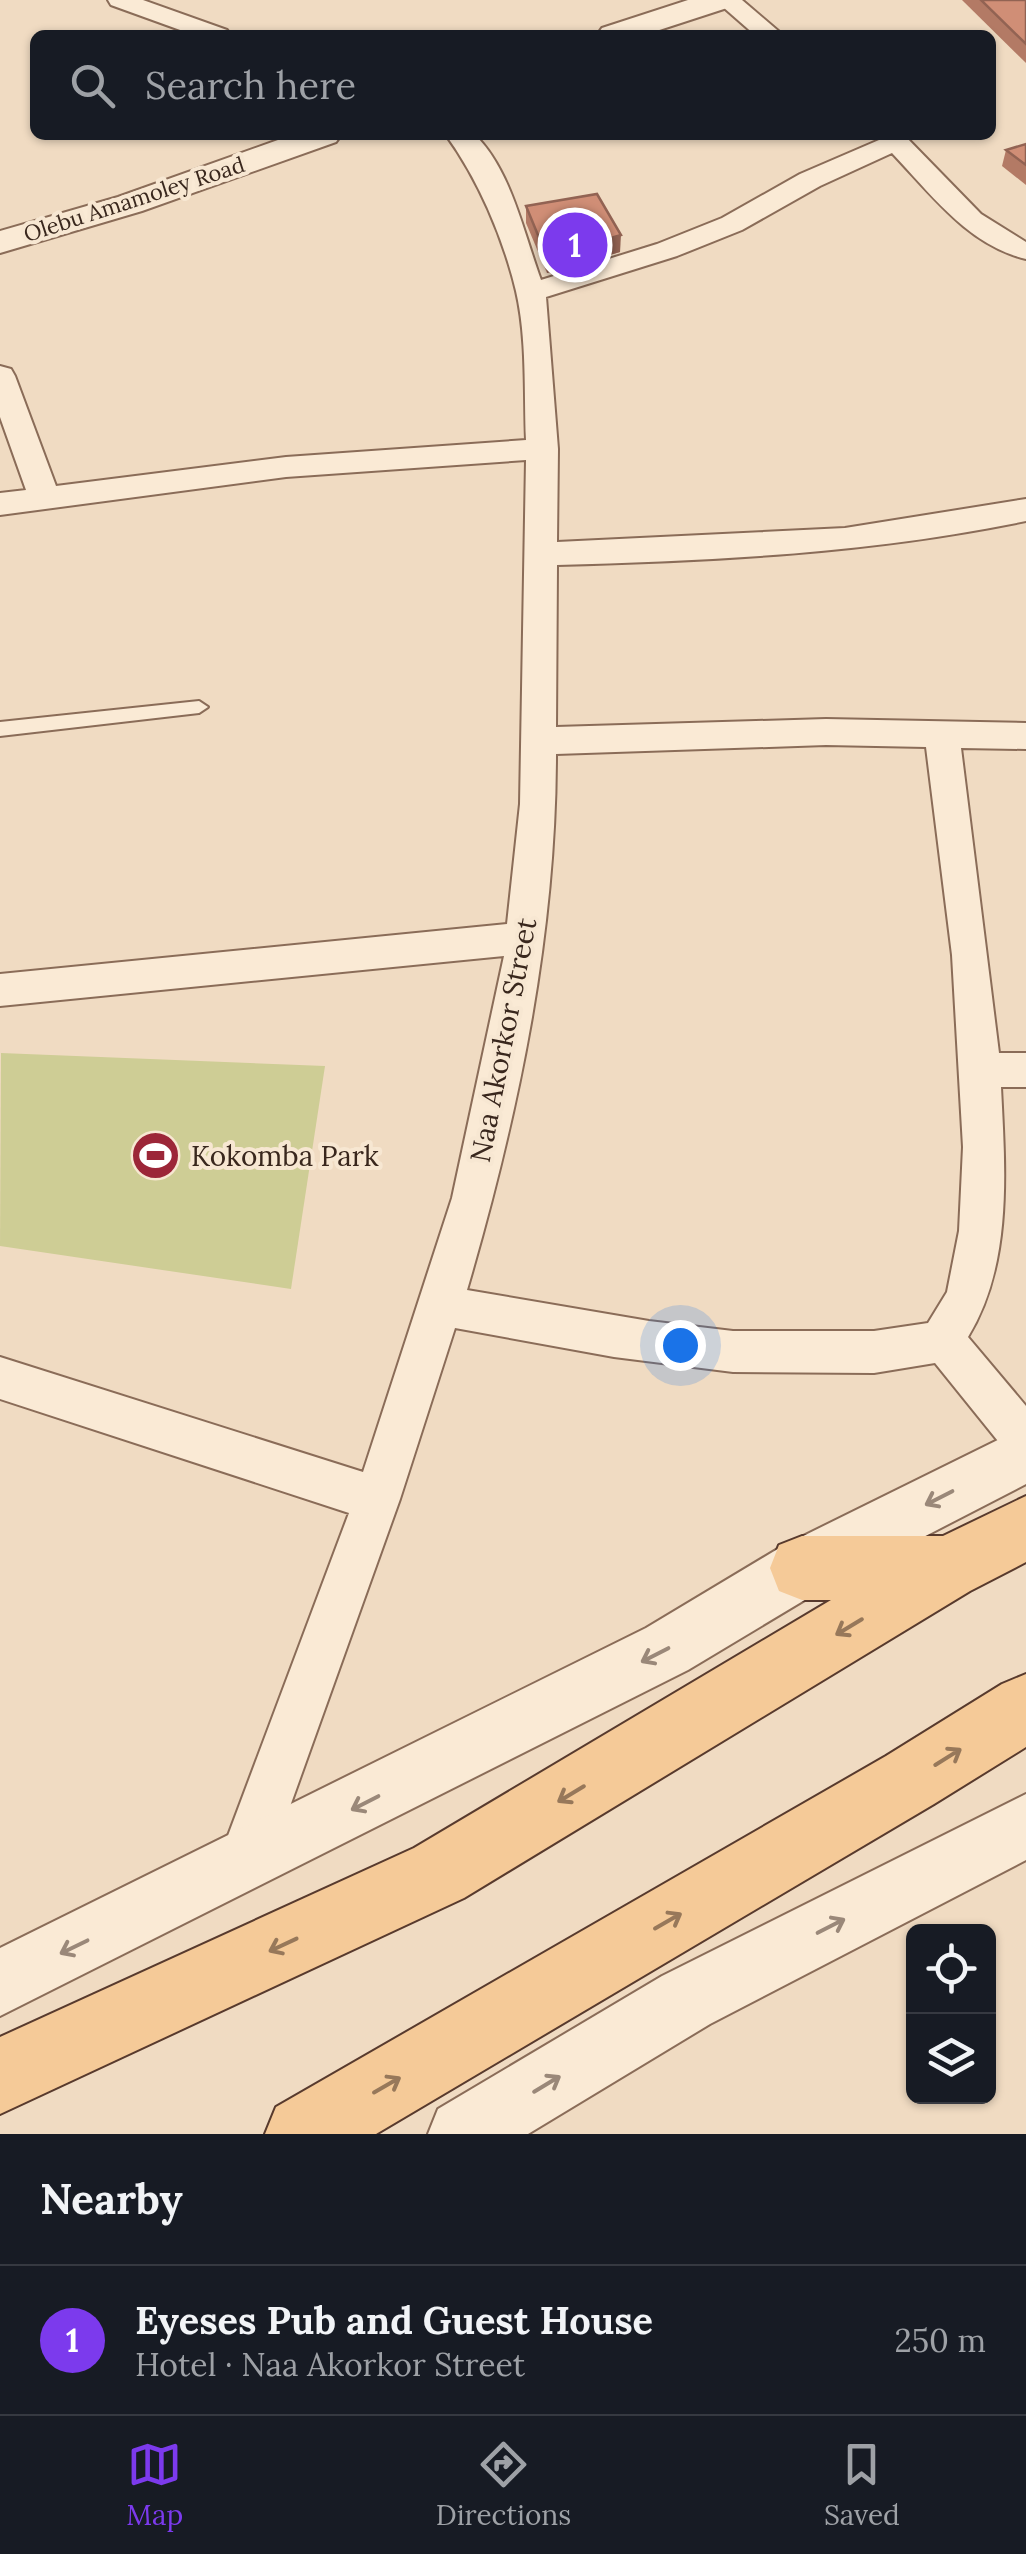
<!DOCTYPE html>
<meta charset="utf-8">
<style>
:root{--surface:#171b24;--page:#20242c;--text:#f1f3f6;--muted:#9ea1a6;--line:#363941;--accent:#7c3aed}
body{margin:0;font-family:Lora,serif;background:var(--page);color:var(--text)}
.controls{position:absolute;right:30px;bottom:30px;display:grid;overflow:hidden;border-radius:15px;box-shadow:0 2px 8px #0004}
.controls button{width:90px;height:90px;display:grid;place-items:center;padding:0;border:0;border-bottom:2px solid var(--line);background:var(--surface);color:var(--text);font:50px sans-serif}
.you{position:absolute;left:680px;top:1345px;width:35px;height:35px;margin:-25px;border:8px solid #fff;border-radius:50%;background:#1a73e8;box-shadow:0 0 0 15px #1a73e833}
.badge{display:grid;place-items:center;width:65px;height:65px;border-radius:50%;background:var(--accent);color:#fff;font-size:32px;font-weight:700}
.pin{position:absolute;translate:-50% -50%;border:5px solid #fff;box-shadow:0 2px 10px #0006}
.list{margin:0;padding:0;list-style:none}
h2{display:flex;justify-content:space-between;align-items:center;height:130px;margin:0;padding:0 40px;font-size:42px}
h2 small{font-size:32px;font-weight:400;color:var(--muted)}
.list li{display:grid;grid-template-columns:65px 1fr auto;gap:30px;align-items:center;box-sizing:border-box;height:150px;padding:0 40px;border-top:2px solid var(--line)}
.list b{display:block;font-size:38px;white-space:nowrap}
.list p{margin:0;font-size:32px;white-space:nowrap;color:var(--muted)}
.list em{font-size:32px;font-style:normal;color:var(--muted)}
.icon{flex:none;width:55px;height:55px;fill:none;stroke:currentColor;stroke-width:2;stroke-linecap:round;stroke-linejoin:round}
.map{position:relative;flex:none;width:1026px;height:2134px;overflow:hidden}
.search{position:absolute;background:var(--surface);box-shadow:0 2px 8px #0004;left:30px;right:30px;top:30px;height:110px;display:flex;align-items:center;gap:25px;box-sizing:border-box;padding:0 35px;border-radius:15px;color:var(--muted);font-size:38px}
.sheet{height:280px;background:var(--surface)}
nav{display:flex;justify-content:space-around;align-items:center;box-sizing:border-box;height:140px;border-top:2px solid var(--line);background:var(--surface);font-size:28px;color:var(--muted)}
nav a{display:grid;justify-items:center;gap:5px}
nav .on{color:var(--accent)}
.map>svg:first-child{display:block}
.green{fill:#cecd95}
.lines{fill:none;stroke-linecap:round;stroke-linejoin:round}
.service-casing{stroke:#8a6c58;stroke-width:4}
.minor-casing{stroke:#8a6c58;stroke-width:4}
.tertiary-casing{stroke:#8a6c58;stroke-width:4}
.primary-casing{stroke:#583a2d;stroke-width:4}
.service{fill:#faead5;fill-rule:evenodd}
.minor{fill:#faead5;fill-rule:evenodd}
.tertiary{fill:#faead5;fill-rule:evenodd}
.primary{fill:#f5ca98;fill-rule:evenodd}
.wall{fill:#b37a65}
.shaded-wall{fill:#926353}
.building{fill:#d08e76;stroke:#926353;stroke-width:2.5}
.oneway{stroke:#9a8879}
.oneway2{stroke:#97785a}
.labels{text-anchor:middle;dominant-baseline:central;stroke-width:8;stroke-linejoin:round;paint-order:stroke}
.far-street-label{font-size:22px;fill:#39271d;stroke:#f7e7d2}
.street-label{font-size:28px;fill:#39271d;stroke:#f7e7d2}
.poi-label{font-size:28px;fill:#39271d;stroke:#f7e7d2;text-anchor:start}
</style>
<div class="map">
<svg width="1026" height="2134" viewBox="0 0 1026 2134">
<rect width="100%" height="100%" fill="#f0dbc2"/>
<path class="green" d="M 1,1053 L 325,1066 L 291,1289 L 0,1246 Z"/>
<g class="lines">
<defs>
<path id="service" d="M 199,701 L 208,707 L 199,713 L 0,736 L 0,722 Z"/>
<g id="minor">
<path d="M 108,0 L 143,0 L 227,30 L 231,35 L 194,35 L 111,5 Z"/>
<path d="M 715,0 L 742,0 L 783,35 L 755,35 Z"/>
<path d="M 446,135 L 475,135 C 511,170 524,234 541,280 L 657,244 L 722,218 L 800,174 L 879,140 L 876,135 L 904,135 L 981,214 L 1026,242 L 1026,259 C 968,245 932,195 892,153 L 820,186 L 742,230 L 677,256 L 546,297 L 558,449 L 557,542 L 845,528 L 1026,499 L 1026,521 C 871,553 715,561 557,565 L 556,727 L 826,719 L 1026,723 L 1026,749 L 961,748 L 999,1053 L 1026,1053 L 1026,1087 L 1001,1087 C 1005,1170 1013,1263 968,1337 L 1026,1406 L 1026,1463 L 1010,1456 L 935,1363 L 874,1373 L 733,1372 L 614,1357 L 455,1328 L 400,1499 L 269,1865 L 261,1883 L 243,1891 L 225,1883 L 217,1865 L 349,1513 L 0,1399 L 0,1357 L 363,1472 L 452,1198 L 504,956 L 0,1006 L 0,974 L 507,924 L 520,804 L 526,460 L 286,477 L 0,515 L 0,493 L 26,490 L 0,417 L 0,366 L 11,369 L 15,376 L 56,486 L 286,457 L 526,440 C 524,392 527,338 516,291 C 503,237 478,179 446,135 ZM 826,745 L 926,747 L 952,955 L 963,1147 L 959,1231 L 947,1292 L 928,1323 L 874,1331 L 733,1331 L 649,1321 L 467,1290 C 518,1116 556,936 556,754 Z"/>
</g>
<g id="tertiary">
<path d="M 688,0 L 734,0 L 730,7 L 644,35 L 597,35 L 602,28 Z"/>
<path d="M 292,135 L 341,135 L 336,142 L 142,211 L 0,253 L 0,231 L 118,197 Z"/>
<path d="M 1026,1426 L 1026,1484 L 823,1589 L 688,1670 L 0,2016 L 0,1948 L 646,1628 L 781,1547 Z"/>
<path d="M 1026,1794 L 1026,1860 L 710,2024 L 528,2134 L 428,2134 L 438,2109 L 662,1976 Z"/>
</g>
<g id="primary">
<path d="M 1026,1496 L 1026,1562 L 970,1591 L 464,1898 L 0,2114 L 0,2037 L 414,1848 L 831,1600 L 802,1600 L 779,1591 L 770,1568 L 779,1545 L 802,1536 L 943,1536 Z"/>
<path d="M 1026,1674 L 1026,1747 L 934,1804 L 376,2134 L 265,2134 L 276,2107 L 886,1756 L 1002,1684 Z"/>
</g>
</defs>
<use href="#service" class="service-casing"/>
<use href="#minor" class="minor-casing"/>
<use href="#tertiary" class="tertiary-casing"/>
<use href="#primary" class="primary-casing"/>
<use href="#service" class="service"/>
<use href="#minor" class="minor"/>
<use href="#tertiary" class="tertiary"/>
<use href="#primary" class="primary"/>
</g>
<g class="wall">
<path d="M 962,0 L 1026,0 L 1026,63 Z"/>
<path d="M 1026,144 L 1026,185 L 1002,166 L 1006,150 Z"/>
<path d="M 526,206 L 620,252 L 547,273 L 526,223 Z"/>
</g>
<path class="shaded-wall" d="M 621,235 L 620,252 L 547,273 L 547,257 Z"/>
<g class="building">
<path d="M 981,0 L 1026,0 L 1026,44 Z"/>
<path d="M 1026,144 L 1026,165 L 1006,150 Z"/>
<path d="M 597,194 L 621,235 L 547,257 L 526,206 Z"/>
</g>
<defs><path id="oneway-shaft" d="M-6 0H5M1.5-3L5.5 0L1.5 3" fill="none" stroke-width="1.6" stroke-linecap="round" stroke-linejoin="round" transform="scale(2.5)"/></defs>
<g class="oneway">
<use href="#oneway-shaft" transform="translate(939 1498) rotate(153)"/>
<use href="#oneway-shaft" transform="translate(655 1655) rotate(153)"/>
<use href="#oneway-shaft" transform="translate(365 1803) rotate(153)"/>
<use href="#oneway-shaft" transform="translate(831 1926) rotate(-27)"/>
<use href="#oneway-shaft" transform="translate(74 1947) rotate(154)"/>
<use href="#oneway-shaft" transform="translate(547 2084) rotate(-31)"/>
</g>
<g class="oneway2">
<use href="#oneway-shaft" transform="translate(849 1627) rotate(149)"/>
<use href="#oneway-shaft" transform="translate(948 1757) rotate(-32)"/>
<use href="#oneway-shaft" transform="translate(571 1794) rotate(149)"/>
<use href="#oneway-shaft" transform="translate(668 1921) rotate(-30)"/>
<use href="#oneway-shaft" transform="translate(283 1945) rotate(155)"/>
<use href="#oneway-shaft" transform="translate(387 2085) rotate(-30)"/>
</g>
<defs>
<symbol id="stadium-disc" viewBox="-11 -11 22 22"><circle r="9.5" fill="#9c2638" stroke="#f7e7d2"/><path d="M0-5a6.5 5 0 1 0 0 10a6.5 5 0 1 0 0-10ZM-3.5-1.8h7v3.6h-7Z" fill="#fff"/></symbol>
</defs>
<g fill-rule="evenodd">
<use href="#stadium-disc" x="128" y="1128" width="55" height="55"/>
</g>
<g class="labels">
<g class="far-street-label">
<text transform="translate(134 199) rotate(-18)">Olebu Amamoley Road</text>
</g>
<g class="street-label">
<text transform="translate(503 1040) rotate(-79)">Naa Akorkor Street</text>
</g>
<g class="poi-label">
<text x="191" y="1156">Kokomba Park</text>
</g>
</g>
</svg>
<div class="controls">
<button><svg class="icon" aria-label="locate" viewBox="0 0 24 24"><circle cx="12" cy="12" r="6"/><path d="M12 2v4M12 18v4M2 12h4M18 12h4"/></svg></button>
<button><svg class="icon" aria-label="layers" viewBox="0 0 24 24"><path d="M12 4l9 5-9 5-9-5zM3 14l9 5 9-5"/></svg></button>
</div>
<div class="you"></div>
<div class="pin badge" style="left:575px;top:245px">1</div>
<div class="search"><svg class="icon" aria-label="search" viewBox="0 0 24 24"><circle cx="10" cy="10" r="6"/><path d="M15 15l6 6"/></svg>Search here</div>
</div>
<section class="sheet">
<h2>Nearby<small></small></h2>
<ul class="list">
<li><span class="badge">1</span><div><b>Eyeses Pub and Guest House</b><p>Hotel · Naa Akorkor Street</p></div><em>250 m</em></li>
</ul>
</section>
<nav>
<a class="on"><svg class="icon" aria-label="map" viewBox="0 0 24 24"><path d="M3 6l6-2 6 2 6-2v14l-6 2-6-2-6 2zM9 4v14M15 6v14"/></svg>Map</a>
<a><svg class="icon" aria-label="directions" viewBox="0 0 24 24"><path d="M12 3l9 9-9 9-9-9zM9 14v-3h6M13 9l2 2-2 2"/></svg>Directions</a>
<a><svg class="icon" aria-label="saved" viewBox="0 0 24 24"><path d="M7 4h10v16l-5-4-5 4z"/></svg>Saved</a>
</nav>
